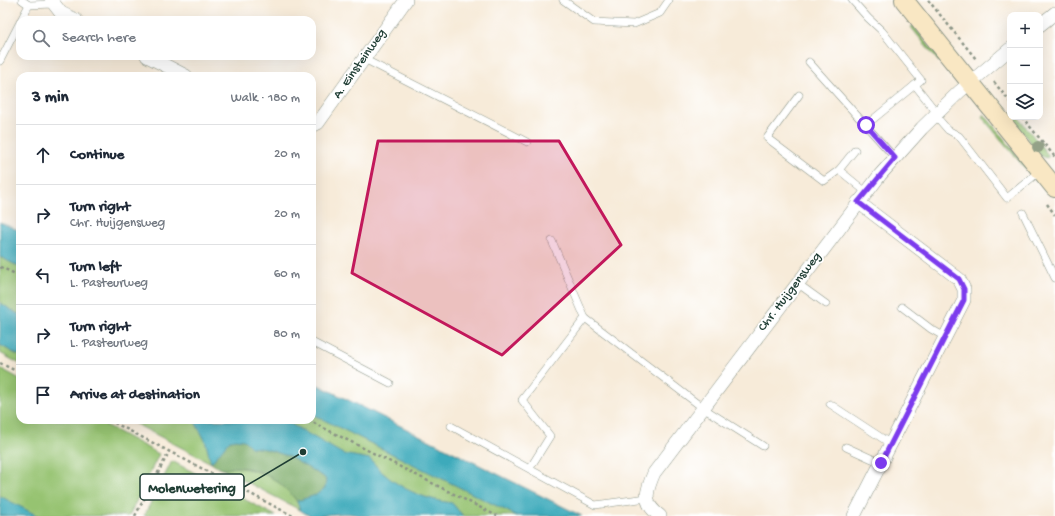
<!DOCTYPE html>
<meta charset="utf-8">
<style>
:root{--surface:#fff;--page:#f6f6f7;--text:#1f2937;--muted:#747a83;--line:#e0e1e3}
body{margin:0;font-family:"Gochi Hand",sans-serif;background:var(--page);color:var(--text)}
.controls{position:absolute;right:12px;top:12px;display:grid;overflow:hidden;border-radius:8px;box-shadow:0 4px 16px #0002}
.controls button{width:36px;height:36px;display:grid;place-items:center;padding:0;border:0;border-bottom:1px solid var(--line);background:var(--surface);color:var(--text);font:20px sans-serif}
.stop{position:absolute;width:12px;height:12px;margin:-9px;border:3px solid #7c3aed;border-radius:50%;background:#fff}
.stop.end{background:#7c3aed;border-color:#fff;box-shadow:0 1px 4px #0008}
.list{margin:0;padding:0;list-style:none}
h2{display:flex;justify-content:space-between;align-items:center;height:52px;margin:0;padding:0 16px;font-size:17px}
h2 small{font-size:13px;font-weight:400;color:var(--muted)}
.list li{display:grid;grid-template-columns:26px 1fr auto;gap:12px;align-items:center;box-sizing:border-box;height:60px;padding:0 16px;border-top:1px solid var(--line)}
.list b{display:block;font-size:15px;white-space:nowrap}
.list p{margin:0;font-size:13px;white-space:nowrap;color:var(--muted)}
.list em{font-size:13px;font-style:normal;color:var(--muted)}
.icon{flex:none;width:22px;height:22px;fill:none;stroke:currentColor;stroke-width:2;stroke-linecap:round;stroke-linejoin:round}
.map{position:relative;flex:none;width:1055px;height:516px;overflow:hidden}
.search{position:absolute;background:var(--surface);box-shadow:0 4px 16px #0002;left:16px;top:16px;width:300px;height:44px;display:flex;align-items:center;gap:10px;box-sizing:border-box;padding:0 14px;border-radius:12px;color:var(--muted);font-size:15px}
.panel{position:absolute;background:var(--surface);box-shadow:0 4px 16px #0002;left:16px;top:72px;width:300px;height:352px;border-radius:12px}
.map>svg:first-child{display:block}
.green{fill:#96c371;stroke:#5a8052}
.forest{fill:#78a963;stroke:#4c734c}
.water{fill:#3daabb;stroke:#2e7478}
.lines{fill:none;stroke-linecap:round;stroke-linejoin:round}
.lane-casing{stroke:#8b9486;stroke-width:8}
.street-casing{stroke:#8b9486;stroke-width:14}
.secondary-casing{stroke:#8b9486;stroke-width:20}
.path{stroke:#8b9486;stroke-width:2.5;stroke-dasharray:3 3;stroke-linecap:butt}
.lane{stroke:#fff;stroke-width:7}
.street{stroke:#fff;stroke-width:13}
.secondary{stroke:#f9e7c3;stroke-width:18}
.tree{fill:#94a188}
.route{stroke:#7c3aed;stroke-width:5}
.marked{fill:#c2185b;fill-opacity:0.2;stroke:#c2185b;stroke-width:3;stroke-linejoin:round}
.labels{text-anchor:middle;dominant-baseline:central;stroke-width:3.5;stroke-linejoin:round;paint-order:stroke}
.street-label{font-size:13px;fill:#1f3d34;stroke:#fff}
.leader{fill:none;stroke:#1f3d34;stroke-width:1.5}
.callout-dot{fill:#1f3d34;stroke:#fff;stroke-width:1.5}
.callout{fill:#fff;stroke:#1f3d34;stroke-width:1.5}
.callout-label{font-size:14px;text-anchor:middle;font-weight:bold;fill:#1f3d34}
</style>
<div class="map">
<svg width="1055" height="516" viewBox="0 0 1055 516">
<rect width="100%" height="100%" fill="#fff"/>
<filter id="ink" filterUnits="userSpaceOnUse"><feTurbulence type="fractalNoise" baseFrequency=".025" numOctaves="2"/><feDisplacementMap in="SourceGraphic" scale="8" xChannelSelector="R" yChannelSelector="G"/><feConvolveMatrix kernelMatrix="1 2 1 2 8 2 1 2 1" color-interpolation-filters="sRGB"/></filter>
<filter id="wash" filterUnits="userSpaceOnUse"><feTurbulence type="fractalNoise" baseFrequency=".012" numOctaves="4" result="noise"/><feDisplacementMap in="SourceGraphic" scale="16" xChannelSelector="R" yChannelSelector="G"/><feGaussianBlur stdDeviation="0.9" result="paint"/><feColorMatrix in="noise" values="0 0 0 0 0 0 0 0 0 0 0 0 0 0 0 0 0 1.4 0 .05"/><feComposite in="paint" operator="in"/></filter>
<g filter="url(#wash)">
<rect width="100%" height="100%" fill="#f7ebd9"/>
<g class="green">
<path d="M 913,25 L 941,60 L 939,62 L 911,27 Z"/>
<path d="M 984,114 L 1027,167 L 1025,168 L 982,117 Z"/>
<path d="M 1010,117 L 1018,117 L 1049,156 L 1047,158 L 1041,156 Z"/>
<path d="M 0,257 L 20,267 L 20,315 L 0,303 Z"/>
<path d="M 0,345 L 17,355 L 20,354 L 20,364 L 0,353 Z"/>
<path d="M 0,368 L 20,379 L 20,420 L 96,420 L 159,454 L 129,516 L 38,516 L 0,496 Z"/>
<path d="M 312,414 L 517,516 L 463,516 L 452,503 C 427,500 402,490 383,473 C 378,469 374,463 370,459 L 343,454 L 284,420 L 312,420 Z"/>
<path d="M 128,420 L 194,420 L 205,440 L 211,463 Z"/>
<path d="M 172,461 L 276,516 L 144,516 Z"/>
<path d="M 235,467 C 261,470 291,482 300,510 L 222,469 Z"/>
</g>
<path class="forest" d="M 236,439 L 244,440 L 251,447 L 266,449 L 288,456 L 324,477 L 326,480 L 325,488 L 316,495 L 297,501 C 280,481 264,469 237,467 C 232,467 226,470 222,469 C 218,468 214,465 211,463 L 230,440 Z"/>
<g class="water">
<path d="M 0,222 L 20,231 L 20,267 L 0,257 Z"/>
<path d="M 0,303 L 20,315 L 20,354 L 18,355 L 0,345 Z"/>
<path d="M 312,382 L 582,516 L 517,516 L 312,414 Z"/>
<path d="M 194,420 L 284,420 L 343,454 L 370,459 C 374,463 378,469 383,473 C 402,490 427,500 452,503 L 463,516 L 362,516 C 346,511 326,516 311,516 C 307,515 303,512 300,510 L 297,501 L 316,495 L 325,488 L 326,480 L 324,477 L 288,456 L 266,449 L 251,447 L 244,440 L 236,439 L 230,440 L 211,463 L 205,440 Z"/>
<path d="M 0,496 L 38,516 L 0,516 Z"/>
</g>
</g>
<g filter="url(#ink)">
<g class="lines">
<defs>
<g id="lane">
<path d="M 22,0 L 29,5 L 53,4"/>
<path d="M 563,0 L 594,22 L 634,24 L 660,13 L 669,0"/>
<path d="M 852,0 L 868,18 L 882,31 L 921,80 L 866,125"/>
<path d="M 21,20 L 29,5"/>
<path d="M 364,59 L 527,142"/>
<path d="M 0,61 L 20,22"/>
<path d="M 809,62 L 895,158"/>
<path d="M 915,85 L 937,113"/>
<path d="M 799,95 L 767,138 L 824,181 L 839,170 L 866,192"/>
<path d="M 935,115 L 948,130 L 959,136 L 1007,198 L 1040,171"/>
<path d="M 839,170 L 855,150"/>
<path d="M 1023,213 L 1055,278"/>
<path d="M 552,241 L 585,318"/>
<path d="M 797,283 L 826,304"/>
<path d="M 902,307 L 931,329 L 945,337"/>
<path d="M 312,342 L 390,383"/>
<path d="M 830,404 L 891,444"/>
<path d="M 451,426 L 595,505 L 647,498"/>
<path d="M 846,447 L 881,463"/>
<path d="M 530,468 L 550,436 L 522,400 L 585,318 L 703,408 L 763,446"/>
</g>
<g id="street">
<path d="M 51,0 L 61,13 L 76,20"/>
<path d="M 1040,25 L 1055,13"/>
<path d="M 147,56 L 186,76"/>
<path d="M 312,126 L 318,123 L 406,0"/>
<path d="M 660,516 C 642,503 646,491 654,473 L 880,175 L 922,128 L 959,92 L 1010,49"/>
<path d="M 854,516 L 964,300 L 964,289 L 959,279 L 858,202"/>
</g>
<path id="secondary" d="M 904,0 L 1055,188"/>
</defs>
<use href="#lane" class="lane-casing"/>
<use href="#street" class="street-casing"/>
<use href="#secondary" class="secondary-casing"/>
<g class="path">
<path d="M 928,0 L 976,59"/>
<path d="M 994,82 L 1010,102"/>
<path d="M 1022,117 L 1055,157"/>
<path d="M 1047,204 L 1055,215"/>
<path d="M 0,267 L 20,276"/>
<path d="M 0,363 L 20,373"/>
<path d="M 109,420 L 293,516"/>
<path d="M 308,420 L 497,516"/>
<path d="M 135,516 L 169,452"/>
</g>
<use href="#lane" class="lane"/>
<use href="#street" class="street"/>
<use href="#secondary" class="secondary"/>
</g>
<circle class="tree" cx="1038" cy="147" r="6"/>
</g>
<g class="lines" filter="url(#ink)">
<path class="route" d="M 866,125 L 895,158 L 858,202 L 959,279 L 964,289 L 964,300 L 881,463"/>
</g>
<path class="marked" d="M 378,141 L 559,141 L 621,245 L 502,355 L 352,273 Z"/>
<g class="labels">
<g class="street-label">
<text transform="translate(360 64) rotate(-55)">A. Einsteinweg</text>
<text transform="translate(790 292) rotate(-53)">Chr. Huijgensweg</text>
</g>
</g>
<path class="leader" d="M303 452L244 487"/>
<circle class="callout-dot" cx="303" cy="452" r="4"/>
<rect class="callout" x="140" y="474" width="104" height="26" rx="4"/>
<g class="callout-label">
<text x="192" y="492">Molenwetering</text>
</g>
</svg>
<div class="controls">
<button>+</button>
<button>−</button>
<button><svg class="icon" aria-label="layers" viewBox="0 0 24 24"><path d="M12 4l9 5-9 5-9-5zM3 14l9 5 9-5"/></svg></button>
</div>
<div class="stop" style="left:866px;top:125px"></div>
<div class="stop end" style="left:881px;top:463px"></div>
<div class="search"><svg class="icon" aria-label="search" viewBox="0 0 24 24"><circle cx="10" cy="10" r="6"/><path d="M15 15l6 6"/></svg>Search here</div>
<section class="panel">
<h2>3 min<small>Walk · 180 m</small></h2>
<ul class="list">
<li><svg class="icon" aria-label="ahead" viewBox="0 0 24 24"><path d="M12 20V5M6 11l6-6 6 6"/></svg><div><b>Continue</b></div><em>20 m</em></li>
<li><svg class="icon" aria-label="right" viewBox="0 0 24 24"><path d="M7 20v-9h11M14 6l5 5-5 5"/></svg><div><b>Turn right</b><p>Chr. Huijgensweg</p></div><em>20 m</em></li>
<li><svg class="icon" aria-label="left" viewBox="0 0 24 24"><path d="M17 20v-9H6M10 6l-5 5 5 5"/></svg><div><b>Turn left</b><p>L. Pasteurweg</p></div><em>60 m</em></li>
<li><svg class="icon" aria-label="right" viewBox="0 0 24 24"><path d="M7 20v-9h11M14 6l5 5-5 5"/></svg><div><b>Turn right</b><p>L. Pasteurweg</p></div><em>80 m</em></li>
<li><svg class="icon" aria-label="arrive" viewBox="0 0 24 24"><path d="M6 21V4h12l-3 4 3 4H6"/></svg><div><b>Arrive at destination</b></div></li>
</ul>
</section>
</div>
